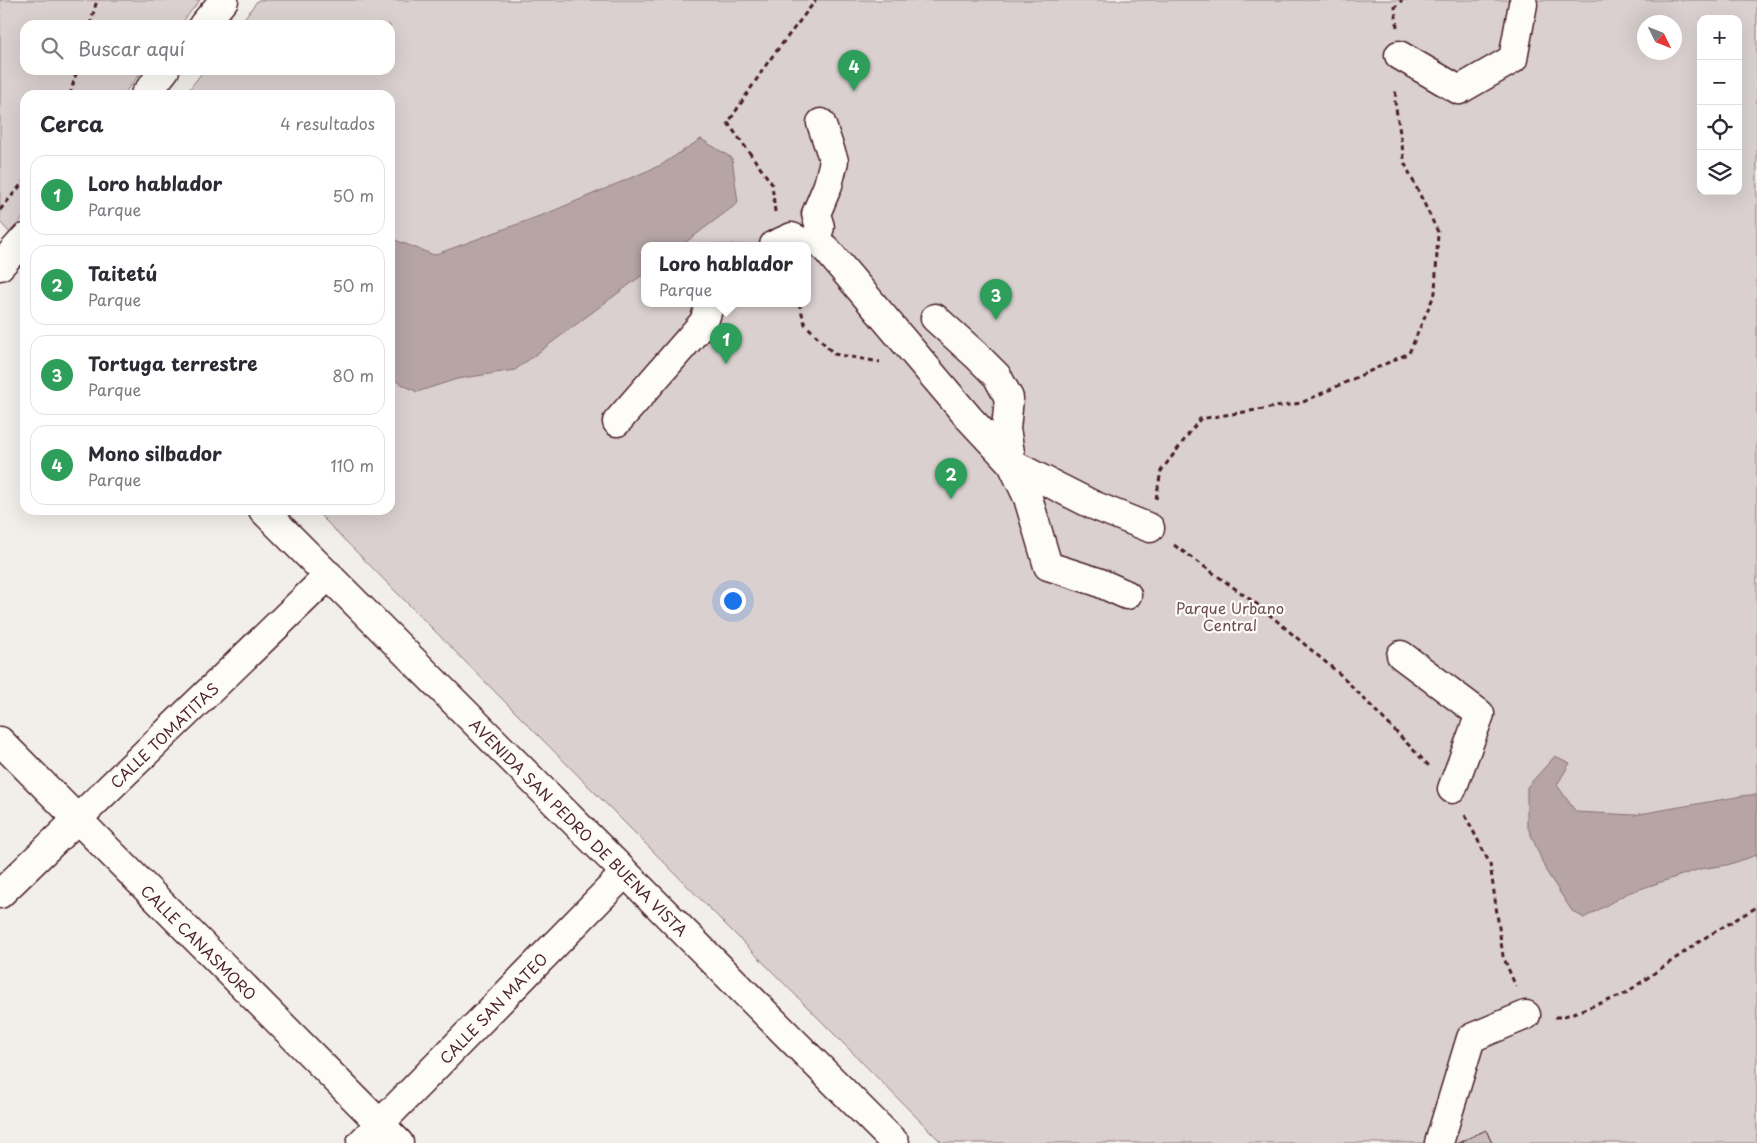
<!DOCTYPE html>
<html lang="es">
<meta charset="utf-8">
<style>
:root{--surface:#fff;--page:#f7f7f7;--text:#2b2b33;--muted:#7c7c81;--line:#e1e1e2;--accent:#0f766e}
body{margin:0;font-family:"Playpen Sans",sans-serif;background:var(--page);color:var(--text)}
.controls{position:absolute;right:15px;top:15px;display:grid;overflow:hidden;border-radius:10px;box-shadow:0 5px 20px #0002}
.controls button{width:45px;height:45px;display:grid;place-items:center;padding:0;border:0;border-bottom:1px solid var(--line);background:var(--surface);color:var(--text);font:25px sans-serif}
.compass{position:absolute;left:1637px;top:15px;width:45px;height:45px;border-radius:50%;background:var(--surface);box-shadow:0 5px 20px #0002;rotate:133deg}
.you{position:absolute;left:732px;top:600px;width:18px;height:18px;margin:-12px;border:4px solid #fff;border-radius:50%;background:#1a73e8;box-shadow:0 0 0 8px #1a73e833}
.badge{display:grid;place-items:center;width:32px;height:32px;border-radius:50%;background:var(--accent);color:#fff;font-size:16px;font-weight:700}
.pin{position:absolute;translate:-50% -41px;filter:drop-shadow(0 1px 2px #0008)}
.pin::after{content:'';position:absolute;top:26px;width:18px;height:15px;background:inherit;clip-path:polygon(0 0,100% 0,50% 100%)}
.popup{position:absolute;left:641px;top:242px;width:170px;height:65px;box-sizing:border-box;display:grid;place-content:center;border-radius:10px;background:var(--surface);filter:drop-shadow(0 1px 4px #0005);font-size:16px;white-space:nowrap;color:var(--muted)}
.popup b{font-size:19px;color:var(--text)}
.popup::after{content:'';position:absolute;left:50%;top:100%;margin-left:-10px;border:10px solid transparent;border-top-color:var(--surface)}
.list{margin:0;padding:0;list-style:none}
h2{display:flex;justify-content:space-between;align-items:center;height:65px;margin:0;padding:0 20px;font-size:21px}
h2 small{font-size:16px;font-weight:400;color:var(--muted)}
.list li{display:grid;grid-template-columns:32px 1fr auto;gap:15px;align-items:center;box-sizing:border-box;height:80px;margin:0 10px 10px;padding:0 10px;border:1px solid var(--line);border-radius:15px}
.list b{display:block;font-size:19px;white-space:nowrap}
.list p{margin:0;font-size:16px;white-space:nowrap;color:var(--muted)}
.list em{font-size:16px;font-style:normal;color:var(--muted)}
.icon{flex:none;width:28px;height:28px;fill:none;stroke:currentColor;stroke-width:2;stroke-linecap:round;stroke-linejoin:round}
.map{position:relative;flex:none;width:1757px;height:1143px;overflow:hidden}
.search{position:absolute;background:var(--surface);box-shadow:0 5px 20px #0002;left:20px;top:20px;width:375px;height:55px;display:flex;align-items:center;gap:12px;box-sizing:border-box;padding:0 18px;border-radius:15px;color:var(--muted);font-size:19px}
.panel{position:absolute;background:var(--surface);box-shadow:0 5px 20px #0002;left:20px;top:90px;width:375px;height:425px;border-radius:15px}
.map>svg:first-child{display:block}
.green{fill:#d9d0cf;stroke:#92787d;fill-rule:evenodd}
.water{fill:#b7a5a6;stroke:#8b6f75}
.building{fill:#c8bbbb;stroke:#4a1f2b}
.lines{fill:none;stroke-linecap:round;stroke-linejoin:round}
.street-casing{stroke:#4a1f2b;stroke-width:31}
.path{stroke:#4a1f2b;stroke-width:3;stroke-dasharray:5 4;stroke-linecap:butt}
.street{stroke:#fdfcf7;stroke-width:28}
.labels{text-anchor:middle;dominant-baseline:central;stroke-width:4.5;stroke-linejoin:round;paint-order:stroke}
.park-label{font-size:15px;fill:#6e4b54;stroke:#fdfcf7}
.street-label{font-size:15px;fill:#4a1f2b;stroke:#fdfcf7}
</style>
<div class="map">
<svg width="1757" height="1143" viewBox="0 0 1757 1143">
<rect width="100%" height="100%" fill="#f2efeb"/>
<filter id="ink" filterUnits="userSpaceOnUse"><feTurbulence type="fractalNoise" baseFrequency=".02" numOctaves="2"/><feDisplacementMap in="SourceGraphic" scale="10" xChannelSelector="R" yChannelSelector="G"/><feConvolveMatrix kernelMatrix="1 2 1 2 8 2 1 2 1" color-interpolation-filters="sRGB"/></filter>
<g filter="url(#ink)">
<g class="green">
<path d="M 0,0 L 200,0 L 180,25 L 25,25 L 25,70 L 143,70 L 123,95 L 25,95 L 25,215 L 10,233 L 0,222 Z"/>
<path d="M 258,0 L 1757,0 L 1757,1143 L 942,1143 L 315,510 L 390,510 L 390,95 L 185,95 L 204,70 L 390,70 L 390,25 L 239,25 ZM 1701,19 L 1738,19 L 1738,191 L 1701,191 ZM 1644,22 L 1674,22 L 1674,52 L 1644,52 ZM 645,245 L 807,245 L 807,303 L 645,303 Z"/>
</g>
<g class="water">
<path d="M 701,139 L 732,158 L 738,203 L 682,245 L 645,245 L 645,273 L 515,370 L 457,379 L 417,392 L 390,378 L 390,238 L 434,255 L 553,211 L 661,165 Z"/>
<path d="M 1555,756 L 1570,763 L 1557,785 L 1576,812 L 1634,815 L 1748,795 L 1757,795 L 1757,855 L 1727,865 L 1700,869 L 1628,893 L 1584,918 L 1572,911 L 1546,871 L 1527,825 L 1527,787 Z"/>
</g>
<path class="building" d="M 1486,1130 L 1492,1143 L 1458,1143 Z"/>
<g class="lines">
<defs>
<g id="street">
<path d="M 203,25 L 224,0"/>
<path d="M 1399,55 L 1459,90 L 1513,59 L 1523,4"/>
<path d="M 145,95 L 165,70"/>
<path d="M 815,241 L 820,227 L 816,214 L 828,185 L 834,161 L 821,123"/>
<path d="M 774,245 L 792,237 L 802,242 L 815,241 L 826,249 L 969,418 L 1012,464 L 1093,505 L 1150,528"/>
<path d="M 0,266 L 25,238"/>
<path d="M 935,318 L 977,356 L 997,376 L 1009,398 L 1006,429 L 1012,464 L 1028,498 L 1048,566 L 1098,582 L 1127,595"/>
<path d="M 617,422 L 704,322 L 710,303"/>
<path d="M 263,510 L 895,1143"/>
<path d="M 1401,655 L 1480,714 L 1452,789"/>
<path d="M 0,741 L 399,1143"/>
<path d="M 0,894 L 329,575"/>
<path d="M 361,1143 L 625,873"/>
<path d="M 1439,1143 L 1471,1038 L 1526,1015"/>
</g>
</defs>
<use href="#street" class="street-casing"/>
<g class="path">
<path d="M 90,25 L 97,0"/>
<path d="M 1397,27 L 1395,7 L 1402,0"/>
<path d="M 70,95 L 77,70"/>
<path d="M 0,210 L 25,180"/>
<path d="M 775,212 L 772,184 L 728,123 L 768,62 L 816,0"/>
<path d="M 799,303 L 805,324 L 834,354 L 880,362"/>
<path d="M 1156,499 L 1161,471 L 1200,419 L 1301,403 L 1409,353 L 1435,293 L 1438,232 L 1405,164 L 1395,102 L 1396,88"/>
<path d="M 1174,545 L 1258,605 L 1342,676 L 1429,766"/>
<path d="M 1465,815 L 1490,864 L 1503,956 L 1516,987"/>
<path d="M 1555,1017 L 1562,1017 L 1623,995 L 1706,937 L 1757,907"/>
</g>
<use href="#street" class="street"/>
</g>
</g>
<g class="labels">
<g class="park-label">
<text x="1230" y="607">Parque Urbano<tspan x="1230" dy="17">Central</tspan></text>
</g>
<g class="street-label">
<text transform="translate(164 735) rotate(-44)">CALLE TOMATITAS</text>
<text transform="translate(579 827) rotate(45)">AVENIDA SAN PEDRO DE BUENA VISTA</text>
<text transform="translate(199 942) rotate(45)">CALLE CANASMORO</text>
<text transform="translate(493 1008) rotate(-46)">CALLE SAN MATEO</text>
</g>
</g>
</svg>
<div class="controls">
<button>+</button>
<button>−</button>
<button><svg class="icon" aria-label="locate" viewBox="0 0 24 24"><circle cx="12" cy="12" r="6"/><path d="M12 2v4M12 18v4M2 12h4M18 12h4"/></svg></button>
<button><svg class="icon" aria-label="layers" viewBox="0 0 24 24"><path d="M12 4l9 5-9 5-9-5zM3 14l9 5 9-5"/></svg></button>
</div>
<svg class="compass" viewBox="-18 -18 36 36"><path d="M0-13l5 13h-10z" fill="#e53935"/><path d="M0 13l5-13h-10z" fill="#7c7c81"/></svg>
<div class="you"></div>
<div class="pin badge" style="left:726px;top:364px;background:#2e9e5b">1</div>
<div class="popup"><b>Loro hablador</b>Parque</div>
<div class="pin badge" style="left:951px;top:499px;background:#2e9e5b">2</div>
<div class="pin badge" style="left:996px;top:320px;background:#2e9e5b">3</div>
<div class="pin badge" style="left:854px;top:91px;background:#2e9e5b">4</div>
<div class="search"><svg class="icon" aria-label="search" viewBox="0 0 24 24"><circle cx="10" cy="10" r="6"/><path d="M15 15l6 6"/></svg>Buscar aquí</div>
<section class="panel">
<h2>Cerca<small>4 resultados</small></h2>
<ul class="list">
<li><span class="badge" style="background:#2e9e5b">1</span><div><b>Loro hablador</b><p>Parque</p></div><em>50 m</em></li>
<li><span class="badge" style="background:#2e9e5b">2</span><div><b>Taitetú</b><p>Parque</p></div><em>50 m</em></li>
<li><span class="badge" style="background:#2e9e5b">3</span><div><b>Tortuga terrestre</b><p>Parque</p></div><em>80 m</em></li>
<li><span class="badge" style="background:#2e9e5b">4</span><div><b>Mono silbador</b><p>Parque</p></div><em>110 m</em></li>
</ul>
</section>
</div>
